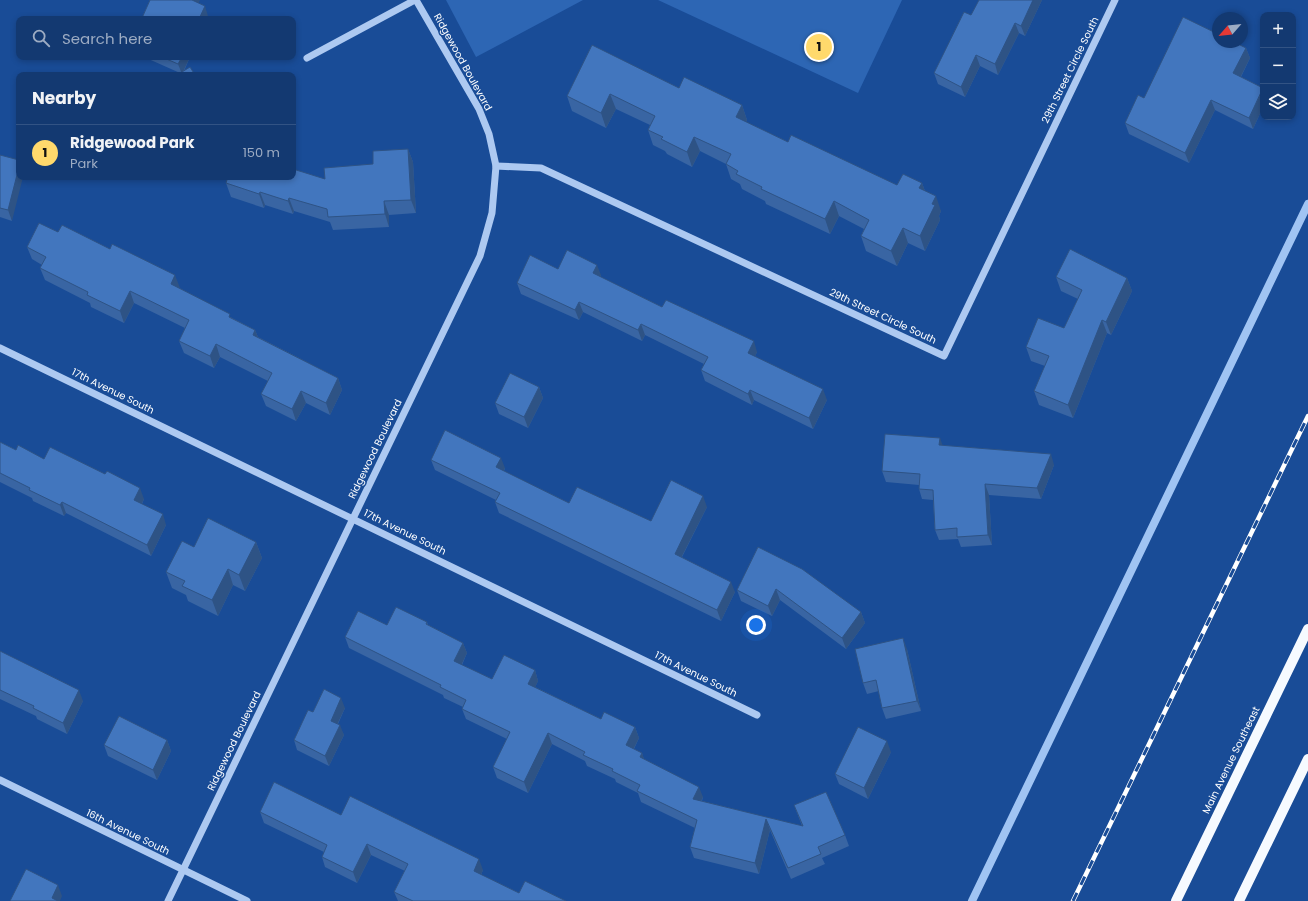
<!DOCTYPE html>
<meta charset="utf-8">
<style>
:root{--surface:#133971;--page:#204479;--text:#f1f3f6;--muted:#9dacc3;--line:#325384;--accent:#ffd96c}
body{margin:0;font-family:Poppins,sans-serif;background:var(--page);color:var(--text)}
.controls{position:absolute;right:12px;top:12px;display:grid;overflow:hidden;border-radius:8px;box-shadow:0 2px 6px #0003}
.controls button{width:36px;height:36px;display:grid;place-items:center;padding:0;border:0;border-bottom:1px solid var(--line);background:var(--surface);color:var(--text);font:20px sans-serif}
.compass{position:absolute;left:1212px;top:12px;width:36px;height:36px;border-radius:50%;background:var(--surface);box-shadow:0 2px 6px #0003;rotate:242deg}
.you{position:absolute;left:756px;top:625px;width:14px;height:14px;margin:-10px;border:3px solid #fff;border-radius:50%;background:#1a73e8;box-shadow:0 0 0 6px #1a73e833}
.badge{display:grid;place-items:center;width:26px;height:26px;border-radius:50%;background:var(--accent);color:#111;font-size:13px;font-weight:700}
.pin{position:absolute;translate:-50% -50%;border:2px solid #fff;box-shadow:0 1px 4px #0006}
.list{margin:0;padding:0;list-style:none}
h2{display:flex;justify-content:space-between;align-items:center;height:52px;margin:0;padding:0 16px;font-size:17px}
h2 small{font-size:13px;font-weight:400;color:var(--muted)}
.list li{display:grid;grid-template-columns:26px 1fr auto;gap:12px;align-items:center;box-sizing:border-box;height:56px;padding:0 16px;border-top:1px solid var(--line)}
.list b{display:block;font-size:15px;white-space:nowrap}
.list p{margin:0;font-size:13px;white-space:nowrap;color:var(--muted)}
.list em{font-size:13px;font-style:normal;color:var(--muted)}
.icon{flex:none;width:22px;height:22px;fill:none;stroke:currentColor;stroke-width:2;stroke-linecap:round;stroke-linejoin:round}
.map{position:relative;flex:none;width:1308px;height:901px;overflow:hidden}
.search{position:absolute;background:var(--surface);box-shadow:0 2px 6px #0003;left:16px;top:16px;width:280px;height:44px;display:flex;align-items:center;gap:10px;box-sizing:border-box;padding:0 14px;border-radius:8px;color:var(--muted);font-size:15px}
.panel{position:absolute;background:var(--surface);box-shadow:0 2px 6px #0003;left:16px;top:72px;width:280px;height:108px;border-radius:8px}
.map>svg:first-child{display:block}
.green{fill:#2d66b4}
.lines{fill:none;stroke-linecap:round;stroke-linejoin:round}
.stream{stroke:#a0c4f3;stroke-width:8}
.minor{stroke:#adc9f1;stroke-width:7}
.major{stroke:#f6faff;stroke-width:10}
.rail-casing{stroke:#fff;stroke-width:4.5}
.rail{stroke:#194c97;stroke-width:3;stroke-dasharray:9;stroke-linecap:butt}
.wall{fill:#3965a3}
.shaded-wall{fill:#2e5385}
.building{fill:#4276be;stroke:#2e5385}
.labels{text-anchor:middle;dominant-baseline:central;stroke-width:3;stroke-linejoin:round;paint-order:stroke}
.street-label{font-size:10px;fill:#fff;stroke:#194c97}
</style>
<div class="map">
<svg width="1308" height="901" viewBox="0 0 1308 901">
<rect width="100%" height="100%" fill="#194c97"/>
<g class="green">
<path d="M 446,0 L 583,0 L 476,57 Z"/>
<path d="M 658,0 L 902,0 L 858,93 Z"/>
</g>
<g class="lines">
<path class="stream" d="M 972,901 L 1308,204"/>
<g class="minor">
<path d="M 307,58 L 415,0"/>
<path d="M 496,166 L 541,168 L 944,356 L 1115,0"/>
<path d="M 0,348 L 757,715"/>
<path d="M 0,780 L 247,901"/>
<path d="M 168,901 L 480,256 L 492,213 L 496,166 L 489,134 L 479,109 L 416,0"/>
</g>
<g class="major">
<path d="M 1176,901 L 1308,629"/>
<path d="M 1239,901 L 1308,759"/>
</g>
<defs>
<path id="rail" d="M 1073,901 L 1308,416"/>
</defs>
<use href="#rail" class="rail-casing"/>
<use href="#rail" class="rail"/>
</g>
<g class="wall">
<path d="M 1042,0 L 1025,36 L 1019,33 L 998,75 L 980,66 L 965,97 L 938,84 L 934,73 L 971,15 Z"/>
<path d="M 1246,48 L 1250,58 L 1241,77 L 1263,88 L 1263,107 L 1253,129 L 1215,110 L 1189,163 L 1129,134 L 1125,123 L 1144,98 Z"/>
<path d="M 144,57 L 190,57 L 184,71 L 180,73 Z"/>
<path d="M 679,88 L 742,105 L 747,120 L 746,122 L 788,142 L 897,185 L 922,183 L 925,191 L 941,211 L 939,216 L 940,220 L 925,251 L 908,243 L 897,266 L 866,251 L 861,236 L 864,229 L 839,216 L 830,234 L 766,204 L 765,201 L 742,189 L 740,184 L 731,179 L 726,164 L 700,151 L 692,167 L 667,154 L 665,151 L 653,145 L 648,130 L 650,125 L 616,109 L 606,128 L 572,111 L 567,96 Z"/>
<path d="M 408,149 L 413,162 L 416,213 L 389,215 L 389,227 L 333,230 L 330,222 L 294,211 L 293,214 L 265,205 L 264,208 L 231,197 L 226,183 L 325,179 L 373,164 Z"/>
<path d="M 0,155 L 12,221 L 0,217 Z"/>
<path d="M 58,232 L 180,288 L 179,288 L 232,318 L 255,330 L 258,337 L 338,378 L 342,390 L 330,415 L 306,403 L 296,421 L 266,406 L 261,394 L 268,381 L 220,357 L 214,368 L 184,353 L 179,341 L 185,328 L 134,303 L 124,323 L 91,307 L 90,303 L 45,280 L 40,268 L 42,265 L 32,259 L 27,247 Z"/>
<path d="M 558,269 L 601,275 L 600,277 L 662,307 L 757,352 L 755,356 L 827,400 L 813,429 L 754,400 L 752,405 L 705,381 L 701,370 L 704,364 L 645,335 L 642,341 L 583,312 L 579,320 L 521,294 L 517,283 Z"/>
<path d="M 1056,277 L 1127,278 L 1132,291 L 1111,335 L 1107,333 L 1073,418 L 1039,405 L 1034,391 L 1045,366 L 1031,361 L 1026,347 L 1064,328 L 1078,299 L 1061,291 Z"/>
<path d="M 539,387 L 543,398 L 528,428 L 499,414 L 495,403 Z"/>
<path d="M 0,442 L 16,450 L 44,459 L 144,499 L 142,504 L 166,525 L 151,556 L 66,513 L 64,516 L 33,501 L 32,498 L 0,482 Z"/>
<path d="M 942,445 L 1054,465 L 1041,499 L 989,495 L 992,545 L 961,547 L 958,539 L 939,540 L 935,530 L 933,500 L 922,499 L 919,489 L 919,485 L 886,482 L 882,471 Z"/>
<path d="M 431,460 L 505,468 L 504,471 L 569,503 L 651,521 L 707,507 L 682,557 L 735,592 L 721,621 L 499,513 L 495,502 L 496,500 L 435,470 Z"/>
<path d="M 256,542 L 262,558 L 245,591 L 233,585 L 218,616 L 188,601 L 186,595 L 172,588 L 166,572 L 194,547 Z"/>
<path d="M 758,547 L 861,612 L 865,623 L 846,649 L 780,600 L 772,616 L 741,601 L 737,590 Z"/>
<path d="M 427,622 L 428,625 L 463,643 L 467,653 L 462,665 L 492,679 L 535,670 L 538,681 L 535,687 L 601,719 L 635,727 L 639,738 L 634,749 L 642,753 L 644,760 L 703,797 L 702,801 L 802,826 L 794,805 L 845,835 L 849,846 L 822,858 L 825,864 L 791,879 L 770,830 L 759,874 L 694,858 L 690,847 L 695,828 L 641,802 L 638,793 L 616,782 L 615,779 L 587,766 L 585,761 L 552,744 L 528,793 L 497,778 L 493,767 L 507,739 L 466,719 L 462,709 L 463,707 L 444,698 L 443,695 L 349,648 L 345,637 L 387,625 Z"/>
<path d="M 907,649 L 921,711 L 886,719 L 882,708 L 879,691 L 867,694 L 863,683 Z"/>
<path d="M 0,651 L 83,701 L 67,734 L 37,719 L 36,716 L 0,699 Z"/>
<path d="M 345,708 L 338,724 L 344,735 L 329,766 L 297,750 L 294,740 L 313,712 Z"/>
<path d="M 167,740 L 171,751 L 157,780 L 108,756 L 104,745 Z"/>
<path d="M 891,752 L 868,799 L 839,784 L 835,774 Z"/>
<path d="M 260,812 L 341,815 L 483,870 L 481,875 L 519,893 L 566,901 L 398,901 L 394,892 L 405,871 L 371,855 L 357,883 L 325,867 L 322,857 L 324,852 L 264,823 Z"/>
</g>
<g class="shaded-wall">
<path d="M 192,0 L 200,0 L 196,10 Z"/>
<path d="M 1033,0 L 1042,0 L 1025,36 L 1021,26 Z"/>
<path d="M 205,6 L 208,16 L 207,19 L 199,19 Z"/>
<path d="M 1015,23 L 1019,33 L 998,75 L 995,64 Z"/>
<path d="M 1246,48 L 1250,58 L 1237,84 L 1233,73 Z"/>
<path d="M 976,55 L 980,66 L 965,97 L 961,87 Z"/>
<path d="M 182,57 L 190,57 L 182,74 L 178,64 Z"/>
<path d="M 1263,89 L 1263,107 L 1253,129 L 1249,118 Z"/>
<path d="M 610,94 L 616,109 L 606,128 L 601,113 Z"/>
<path d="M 1211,100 L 1215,110 L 1189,163 L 1185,153 Z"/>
<path d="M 742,105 L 747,120 L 741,132 L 736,117 Z"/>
<path d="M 694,137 L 700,151 L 692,167 L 687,152 Z"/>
<path d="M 408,149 L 413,162 L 416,213 L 411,200 Z"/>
<path d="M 19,167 L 19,177 L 23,177 L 12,221 L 8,210 Z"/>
<path d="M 922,183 L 927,197 L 919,188 Z"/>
<path d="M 260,192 L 265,205 L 264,208 L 259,194 Z"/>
<path d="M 936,196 L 941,211 L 939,216 L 940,220 L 925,251 L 920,236 L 932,204 Z"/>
<path d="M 289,198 L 294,211 L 293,214 L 288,201 Z"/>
<path d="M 384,201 L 389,215 L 389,227 L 385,214 Z"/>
<path d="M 834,201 L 839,216 L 830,234 L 825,219 Z"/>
<path d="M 903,228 L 908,243 L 897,266 L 891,251 Z"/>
<path d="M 597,265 L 601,275 L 597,284 L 593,273 Z"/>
<path d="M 175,275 L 180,288 L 176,296 L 171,284 Z"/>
<path d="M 1127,278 L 1132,291 L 1111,335 L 1106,322 Z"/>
<path d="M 130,291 L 134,303 L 124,323 L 120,311 Z"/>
<path d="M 579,302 L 583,312 L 579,320 L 575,310 Z"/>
<path d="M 1102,320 L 1107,333 L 1073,418 L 1068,405 Z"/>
<path d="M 641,324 L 645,335 L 642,341 L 638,330 Z"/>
<path d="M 255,330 L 260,342 L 253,335 Z"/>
<path d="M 754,341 L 757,352 L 752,363 L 748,353 Z"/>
<path d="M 216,344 L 220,357 L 214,368 L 210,356 Z"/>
<path d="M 338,378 L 342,390 L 330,415 L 326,403 Z"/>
<path d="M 539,387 L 543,398 L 528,428 L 524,417 Z"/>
<path d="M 823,389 L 827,400 L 813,429 L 809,418 Z"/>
<path d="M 750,390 L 754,400 L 752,405 L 748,394 Z"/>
<path d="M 301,391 L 306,403 L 296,421 L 292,409 Z"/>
<path d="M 940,438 L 944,449 L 939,445 Z"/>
<path d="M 1051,454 L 1054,465 L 1041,499 L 1037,488 Z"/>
<path d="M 501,458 L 505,468 L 500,478 L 496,467 Z"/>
<path d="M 985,484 L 989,495 L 992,545 L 988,535 Z"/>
<path d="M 140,488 L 144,499 L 138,511 L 134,500 Z"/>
<path d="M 703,496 L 707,507 L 678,564 L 675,554 Z"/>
<path d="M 62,502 L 66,513 L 64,516 L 60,505 Z"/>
<path d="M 163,514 L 166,525 L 151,556 L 147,545 Z"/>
<path d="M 256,542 L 262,558 L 245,591 L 239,575 Z"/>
<path d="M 228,569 L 233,585 L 218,616 L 212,600 Z"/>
<path d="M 731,582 L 735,592 L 721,621 L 717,610 Z"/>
<path d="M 776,589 L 780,600 L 772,616 L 768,606 Z"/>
<path d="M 861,612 L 865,623 L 846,649 L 842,638 Z"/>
<path d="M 903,638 L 907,649 L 921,711 L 917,701 Z"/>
<path d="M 463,643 L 467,653 L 458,672 L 454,661 Z"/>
<path d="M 535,670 L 538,681 L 532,694 L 528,684 Z"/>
<path d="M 79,690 L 83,701 L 67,734 L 63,723 Z"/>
<path d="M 341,698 L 345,708 L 334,731 L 331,721 Z"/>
<path d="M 340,725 L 344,735 L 329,766 L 325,756 Z"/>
<path d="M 635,727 L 639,738 L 630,756 L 626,745 Z"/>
<path d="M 548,733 L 552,744 L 528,793 L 524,782 Z"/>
<path d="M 167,740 L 171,751 L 157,780 L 153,770 Z"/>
<path d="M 887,741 L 891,752 L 868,799 L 864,788 Z"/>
<path d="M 642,753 L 646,764 L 640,757 Z"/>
<path d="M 699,787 L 703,797 L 697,810 L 693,799 Z"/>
<path d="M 766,819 L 770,830 L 759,874 L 755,863 Z"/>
<path d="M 367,844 L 371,855 L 357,883 L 353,872 Z"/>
<path d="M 479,859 L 483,870 L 478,882 L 474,871 Z"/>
<path d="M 58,885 L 62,896 L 60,901 L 53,901 L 52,898 Z"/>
</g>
<g class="building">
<path d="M 150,0 L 192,0 L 205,6 L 199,19 L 143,19 L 142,18 Z"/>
<path d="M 979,0 L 1033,0 L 1021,26 L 1015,23 L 995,64 L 976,55 L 961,87 L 934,73 L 964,12 L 971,15 Z"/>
<path d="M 1183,17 L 1218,34 L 1218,42 L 1234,42 L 1246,48 L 1233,73 L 1263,88 L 1249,118 L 1211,100 L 1185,153 L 1125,123 L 1138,95 L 1144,98 Z"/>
<path d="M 592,45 L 679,88 L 684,77 L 742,105 L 736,117 L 788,142 L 791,135 L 897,185 L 903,174 L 922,183 L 919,188 L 936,196 L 932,204 L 935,205 L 920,236 L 903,228 L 891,251 L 861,236 L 869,220 L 834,201 L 825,219 L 761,189 L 762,187 L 736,174 L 738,171 L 726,164 L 731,154 L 694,137 L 687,152 L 661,139 L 663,137 L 648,130 L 655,116 L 610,94 L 601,113 L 567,96 Z"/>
<path d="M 162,57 L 182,57 L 178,64 Z"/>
<path d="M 190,67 L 195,75 L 177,75 Z"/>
<path d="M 408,149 L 411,200 L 384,201 L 385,214 L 328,217 L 327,209 L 289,198 L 288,201 L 260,192 L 259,194 L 226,183 L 228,177 L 293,177 L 293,169 L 325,179 L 324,168 L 373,164 L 373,151 Z"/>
<path d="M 0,155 L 19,160 L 19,167 L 8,210 L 0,208 Z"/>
<path d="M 39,223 L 58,232 L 62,225 L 110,249 L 112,244 L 175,275 L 171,284 L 230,314 L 229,317 L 255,330 L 253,335 L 338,378 L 326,403 L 301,391 L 292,409 L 261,394 L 272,373 L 216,344 L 210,356 L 179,341 L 189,320 L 130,291 L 120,311 L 87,295 L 88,292 L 40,268 L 46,257 L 27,247 Z"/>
<path d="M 1070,249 L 1127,278 L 1106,322 L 1102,320 L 1068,405 L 1034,391 L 1049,356 L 1026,347 L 1038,318 L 1064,328 L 1082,290 L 1056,277 Z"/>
<path d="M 567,250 L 597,265 L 593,273 L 662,307 L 666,300 L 754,341 L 748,353 L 823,389 L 809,418 L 750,390 L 748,394 L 701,370 L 708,357 L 641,324 L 638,330 L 579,302 L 575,310 L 517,283 L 530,255 L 558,269 Z"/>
<path d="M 510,373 L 539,387 L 524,417 L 495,403 Z"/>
<path d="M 445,430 L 501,458 L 496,467 L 569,503 L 577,487 L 651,521 L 671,480 L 703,496 L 675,554 L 731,582 L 717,610 L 495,502 L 500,493 L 431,460 Z"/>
<path d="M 885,434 L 940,438 L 939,445 L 1051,454 L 1037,488 L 985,484 L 988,535 L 957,537 L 957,528 L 935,530 L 933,490 L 919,489 L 920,474 L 882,471 Z"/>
<path d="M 0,442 L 16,450 L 18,445 L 44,459 L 50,447 L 105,474 L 107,471 L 140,488 L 134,500 L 163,514 L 147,545 L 62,502 L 60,505 L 29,490 L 30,488 L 0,473 Z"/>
<path d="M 208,518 L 256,542 L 239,575 L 228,569 L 212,600 L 182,586 L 185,581 L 166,572 L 182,541 L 194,547 Z"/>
<path d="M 758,547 L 802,569 L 861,612 L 842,638 L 776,589 L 768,606 L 737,590 Z"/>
<path d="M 396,607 L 427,622 L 426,624 L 463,643 L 454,661 L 492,679 L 504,655 L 535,670 L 528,684 L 601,719 L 604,712 L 635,727 L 626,745 L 642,753 L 640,757 L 699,787 L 693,799 L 803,826 L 794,805 L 826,792 L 845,835 L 818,847 L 821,854 L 788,868 L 766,819 L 755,863 L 690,847 L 697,820 L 637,791 L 640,785 L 612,771 L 613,769 L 583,755 L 585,752 L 548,733 L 524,782 L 493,767 L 510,732 L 462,709 L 466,700 L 440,687 L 441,685 L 345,637 L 358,611 L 387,625 Z"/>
<path d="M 903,638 L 917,701 L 882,708 L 876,680 L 863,683 L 855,649 Z"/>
<path d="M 0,651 L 79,690 L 63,723 L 33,708 L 34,706 L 0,690 Z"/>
<path d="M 324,689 L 341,698 L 331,721 L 340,725 L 325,756 L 294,740 L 308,710 L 313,712 Z"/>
<path d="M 119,716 L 167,740 L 153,770 L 104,745 Z"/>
<path d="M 858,727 L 887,741 L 864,788 L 835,774 Z"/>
<path d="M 274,782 L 341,815 L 350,796 L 479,859 L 474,871 L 519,893 L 525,881 L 566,901 L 413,901 L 394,892 L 408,864 L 367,844 L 353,872 L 322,857 L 327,845 L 260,812 Z"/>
<path d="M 26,869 L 58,885 L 52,898 L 58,901 L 10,901 Z"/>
</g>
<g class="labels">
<g class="street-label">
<text transform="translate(463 62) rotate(61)">Ridgewood Boulevard</text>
<text transform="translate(1070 70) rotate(-64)">29th Street Circle South</text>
<text transform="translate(883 316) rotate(25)">29th Street Circle South</text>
<text transform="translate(113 391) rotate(26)">17th Avenue South</text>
<text transform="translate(375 449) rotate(-64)">Ridgewood Boulevard</text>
<text transform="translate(405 532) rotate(26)">17th Avenue South</text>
<text transform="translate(696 674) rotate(26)">17th Avenue South</text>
<text transform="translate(234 741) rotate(-64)">Ridgewood Boulevard</text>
<text transform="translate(1231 760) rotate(-64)">Main Avenue Southeast</text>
<text transform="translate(128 832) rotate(26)">16th Avenue South</text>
</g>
</g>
</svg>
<div class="controls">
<button>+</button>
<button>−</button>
<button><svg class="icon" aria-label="layers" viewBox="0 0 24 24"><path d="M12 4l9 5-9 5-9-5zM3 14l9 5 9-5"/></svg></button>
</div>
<svg class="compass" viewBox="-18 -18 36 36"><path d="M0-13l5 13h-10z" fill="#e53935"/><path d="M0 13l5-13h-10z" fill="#9dacc3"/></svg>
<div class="you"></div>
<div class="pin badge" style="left:819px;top:47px">1</div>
<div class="search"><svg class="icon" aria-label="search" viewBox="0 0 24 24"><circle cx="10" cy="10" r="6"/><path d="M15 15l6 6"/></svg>Search here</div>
<section class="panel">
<h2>Nearby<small></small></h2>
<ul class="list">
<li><span class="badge">1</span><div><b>Ridgewood Park</b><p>Park</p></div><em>150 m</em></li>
</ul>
</section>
</div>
